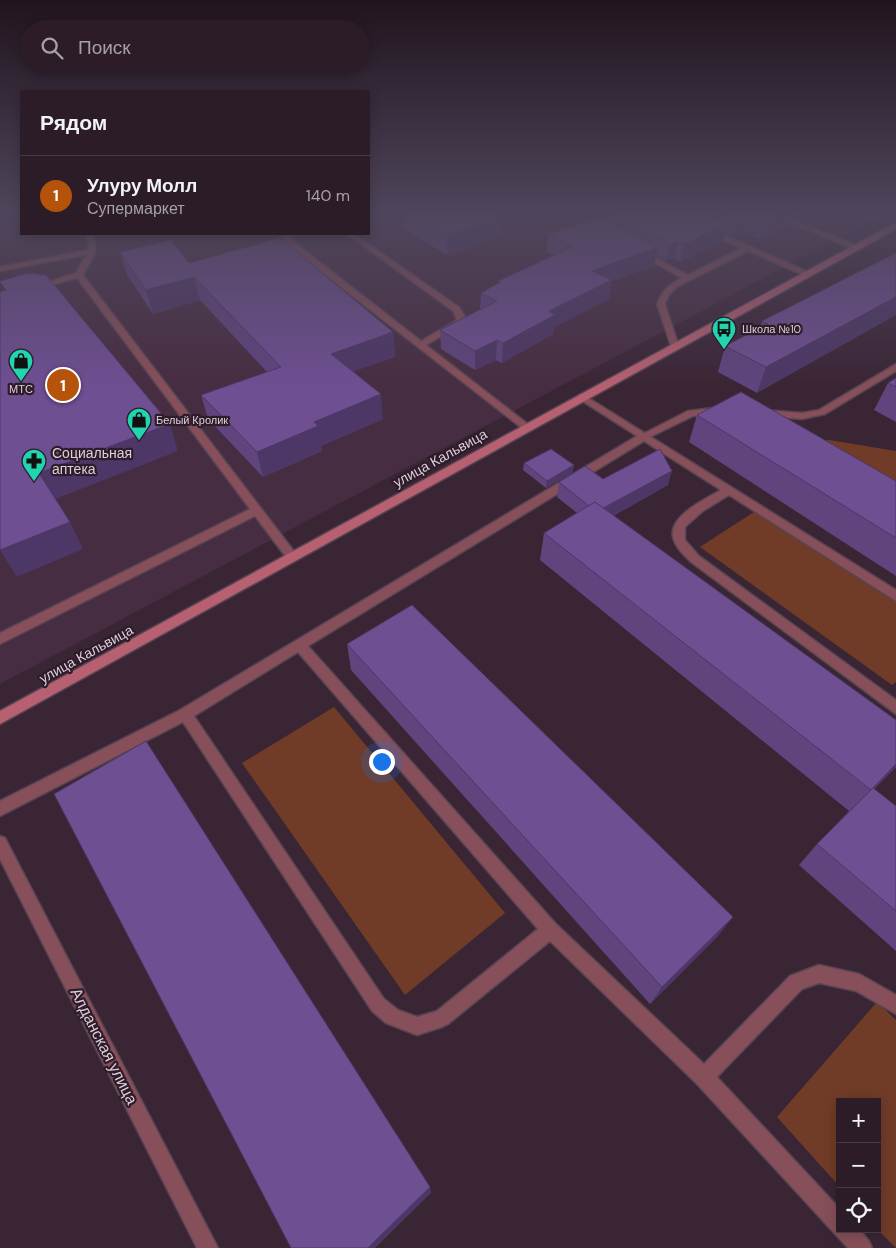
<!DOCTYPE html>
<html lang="ru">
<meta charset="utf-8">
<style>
:root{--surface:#2c1c27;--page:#34252f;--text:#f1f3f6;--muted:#a6a1a7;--line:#483a44;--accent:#b45309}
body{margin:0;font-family:"DM Sans",sans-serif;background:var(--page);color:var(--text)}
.controls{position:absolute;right:15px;bottom:15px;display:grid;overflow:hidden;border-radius:0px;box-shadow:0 2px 12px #0003}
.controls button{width:45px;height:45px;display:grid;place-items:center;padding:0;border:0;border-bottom:1px solid var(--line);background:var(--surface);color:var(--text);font:25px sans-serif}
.you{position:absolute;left:381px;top:761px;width:18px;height:18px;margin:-12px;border:4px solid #fff;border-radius:50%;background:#1a73e8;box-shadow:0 0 0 8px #1a73e833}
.badge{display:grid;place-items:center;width:32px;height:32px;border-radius:50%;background:var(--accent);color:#fff;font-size:16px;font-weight:700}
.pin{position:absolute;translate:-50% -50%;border:2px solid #fff;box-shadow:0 1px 5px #0006}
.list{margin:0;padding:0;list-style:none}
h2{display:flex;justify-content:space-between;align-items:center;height:65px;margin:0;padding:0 20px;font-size:21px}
h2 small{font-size:16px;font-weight:400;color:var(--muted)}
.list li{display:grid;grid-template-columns:32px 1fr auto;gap:15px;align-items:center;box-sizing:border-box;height:80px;padding:0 20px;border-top:1px solid var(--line)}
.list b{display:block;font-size:19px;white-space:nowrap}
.list p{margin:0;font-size:16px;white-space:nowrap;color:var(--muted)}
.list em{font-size:16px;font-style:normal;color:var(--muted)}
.icon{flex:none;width:28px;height:28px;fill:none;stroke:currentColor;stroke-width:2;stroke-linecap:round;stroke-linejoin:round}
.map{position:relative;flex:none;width:896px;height:1248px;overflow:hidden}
.search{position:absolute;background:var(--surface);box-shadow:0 2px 12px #0003;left:20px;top:20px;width:350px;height:55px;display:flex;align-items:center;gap:12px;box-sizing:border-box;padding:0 18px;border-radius:28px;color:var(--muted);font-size:19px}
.panel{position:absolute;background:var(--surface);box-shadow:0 2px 12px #0003;left:20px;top:90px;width:350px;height:145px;border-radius:0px}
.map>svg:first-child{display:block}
.built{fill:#472d41}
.green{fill:#703c28}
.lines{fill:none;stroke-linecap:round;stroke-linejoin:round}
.lane-casing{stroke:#574452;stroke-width:3}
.street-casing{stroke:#574452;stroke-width:3}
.secondary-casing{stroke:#574452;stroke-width:3}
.lane{fill:#864f59;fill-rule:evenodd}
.street{fill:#864f59;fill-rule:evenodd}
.secondary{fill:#b76071;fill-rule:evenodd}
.wall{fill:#5f447e}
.shaded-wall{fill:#4d3766}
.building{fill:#6e4f92;stroke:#4d3766}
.labels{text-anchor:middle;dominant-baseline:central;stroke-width:4.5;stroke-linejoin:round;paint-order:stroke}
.far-poi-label{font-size:11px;fill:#ddd0d9;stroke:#2f1c2a;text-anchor:start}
.poi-label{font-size:14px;fill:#ddd0d9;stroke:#2f1c2a;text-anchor:start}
.street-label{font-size:14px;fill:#ddd0d9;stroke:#2f1c2a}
.near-street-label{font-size:16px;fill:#ddd0d9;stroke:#2f1c2a}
</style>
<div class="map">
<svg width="896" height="1248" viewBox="0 0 896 1248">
<rect width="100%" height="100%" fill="#3a2534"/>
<path class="built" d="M 0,212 L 21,212 L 21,234 L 369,234 L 369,212 L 888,212 L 0,684 Z"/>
<g class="green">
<path d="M 829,440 L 896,451 L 896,498 L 797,442 Z"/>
<path d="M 757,510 L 896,602 L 896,682 L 892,685 L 700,547 Z"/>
<path d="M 334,707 L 505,913 L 405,995 L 242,763 Z"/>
<path d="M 877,1002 L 896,1020 L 896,1248 L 877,1229 L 877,1102 L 840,1102 L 840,1187 L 777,1117 Z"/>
</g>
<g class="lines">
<defs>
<g id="lane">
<path d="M 763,212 L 773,212 L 861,247 L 854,249 Z"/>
<path d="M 705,229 L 711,229 L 813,274 L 806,276 L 748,251 L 677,287 L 669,295 L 665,304 L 679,347 L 672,349 L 657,304 C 662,291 669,284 682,278 L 638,254 L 645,252 L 688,275 L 741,248 L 705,233 Z"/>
<path d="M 85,234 L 92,234 C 100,252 92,259 83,275 L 299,558 L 293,562 L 289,561 L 255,516 L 0,644 L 0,633 L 250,509 L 77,278 L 36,289 L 32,287 L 76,273 L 86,255 L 0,271 L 0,267 L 88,250 L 89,245 Z"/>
<path d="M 280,234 L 287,234 L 298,245 L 421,341 L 457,320 L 453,311 L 347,234 L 354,234 L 459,307 L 465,316 L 464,323 L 426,345 L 529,425 L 529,429 L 523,429 L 292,249 Z"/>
<path d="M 582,394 L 896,590 L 896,601 L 729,495 L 703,511 L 685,527 L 685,540 L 699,556 L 896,700 L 896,714 L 691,562 C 684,555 675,547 673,537 C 668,516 707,498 721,490 L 644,441 L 308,646 L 556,924 L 704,1064 L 790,976 L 819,965 L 859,974 L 896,995 L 896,1014 L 856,991 L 819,983 L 802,989 L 717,1077 L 840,1209 L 840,1229 L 859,1229 L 869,1241 L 872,1248 L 848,1248 L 697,1084 L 550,941 L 448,1024 L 442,1027 L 417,1035 L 386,1023 L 372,1011 L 183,722 L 0,816 L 0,801 L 180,710 L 637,436 L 579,399 L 579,395 ZM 298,652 L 538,929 L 437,1011 L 417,1017 L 398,1010 L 384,999 L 194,716 Z"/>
</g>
<g id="street">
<path d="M 896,364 L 896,371 L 825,414 L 802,419 L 764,416 L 759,413 L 764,410 L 802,413 L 819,410 Z"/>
<path d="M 722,407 L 725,408 L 725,412 L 693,416 L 648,438 L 640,438 L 639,436 L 688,411 Z"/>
<path d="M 0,836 L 5,838 L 218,1248 L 197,1248 L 0,859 Z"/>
</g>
<path id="secondary" d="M 893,224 L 896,224 L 896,229 L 0,724 L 0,711 Z"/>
</defs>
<use href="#lane" class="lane-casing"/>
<use href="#street" class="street-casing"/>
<use href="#secondary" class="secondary-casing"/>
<use href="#lane" class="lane"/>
<use href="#street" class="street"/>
<use href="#secondary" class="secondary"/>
</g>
<g class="wall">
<path d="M 403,212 L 493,212 L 501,236 L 447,255 L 404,229 Z"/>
<path d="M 604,212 L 815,212 L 798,220 L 791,217 L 789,225 L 760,239 L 742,232 L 732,237 L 725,234 L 723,241 L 681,262 L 674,258 L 666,261 L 656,256 L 654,266 L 612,281 L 609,299 L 554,327 L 553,334 L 502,363 L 496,360 L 475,370 L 441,349 L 440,330 L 480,309 L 481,293 L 498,284 L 498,281 L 553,256 L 547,252 L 548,234 L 603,219 Z"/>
<path d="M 120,252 L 189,263 L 393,332 L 395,357 L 353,371 L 383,419 L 321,446 L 322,451 L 263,477 L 208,419 L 201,395 L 267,372 L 200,300 L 153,314 L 127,275 Z"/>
<path d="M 896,253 L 757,393 L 718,372 L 725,346 L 759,329 L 762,321 Z"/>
<path d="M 896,378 L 896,422 L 874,410 L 888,383 Z"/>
<path d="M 697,415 L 896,481 L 896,576 L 689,442 Z"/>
<path d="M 524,463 L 574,465 L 572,473 L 546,488 L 523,470 Z"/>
<path d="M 559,482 L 668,485 L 613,516 L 896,720 L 896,767 L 874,789 L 896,806 L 896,951 L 799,865 L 817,844 L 849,811 L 540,560 L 544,533 L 577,513 L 557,497 Z"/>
<path d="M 347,644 L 718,936 L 650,1004 L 351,670 Z"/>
</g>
<g class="shaded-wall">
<path d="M 785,212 L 793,212 L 789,225 L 760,239 L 765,221 Z"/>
<path d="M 801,212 L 815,212 L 798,220 Z"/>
<path d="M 747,215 L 742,232 L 732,237 L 737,220 Z"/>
<path d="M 502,217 L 501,236 L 447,255 L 447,235 Z"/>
<path d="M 727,224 L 723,241 L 681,262 L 685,244 Z"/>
<path d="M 678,241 L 674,258 L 666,261 L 670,244 Z"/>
<path d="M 658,247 L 654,266 L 612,281 L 609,299 L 554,327 L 553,334 L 502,363 L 503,343 L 549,311 L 592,271 Z"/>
<path d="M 194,277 L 200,300 L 153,314 L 146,290 Z"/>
<path d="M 896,297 L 896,315 L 757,393 L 766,367 Z"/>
<path d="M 393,332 L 395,357 L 334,378 L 331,354 Z"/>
<path d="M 497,340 L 496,360 L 475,370 L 475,351 Z"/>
<path d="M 381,394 L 383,419 L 321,446 L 322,451 L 263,477 L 257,452 L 314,422 Z"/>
<path d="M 170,424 L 178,451 L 53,500 L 39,473 Z"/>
<path d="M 574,465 L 572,473 L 546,488 L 547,481 Z"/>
<path d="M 672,471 L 668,485 L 594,526 L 597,512 Z"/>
<path d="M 70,522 L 83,549 L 17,577 L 0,550 Z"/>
<path d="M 896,764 L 896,767 L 851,813 L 871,790 Z"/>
<path d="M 733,917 L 718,936 L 650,1004 L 662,987 Z"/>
<path d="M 430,1187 L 431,1193 L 375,1248 L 368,1248 Z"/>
</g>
<g class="building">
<path d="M 408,212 L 493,212 L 502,217 L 447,235 Z"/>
<path d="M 610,212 L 700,212 L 727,224 L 685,244 L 678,241 L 670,244 Z"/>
<path d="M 719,212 L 785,212 L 765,221 L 747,215 L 737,220 Z"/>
<path d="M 599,218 L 658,247 L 592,271 L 612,280 L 549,311 L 555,315 L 503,343 L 497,340 L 475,351 L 440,330 L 497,301 L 481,293 L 500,282 L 498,281 L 572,247 L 548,234 Z"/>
<path d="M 280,238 L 393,332 L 331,354 L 381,394 L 314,422 L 318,426 L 257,452 L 201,395 L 281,367 L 194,277 L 146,290 L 120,252 L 171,240 L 189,263 Z"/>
<path d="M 896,253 L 896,297 L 766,367 L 725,346 L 768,324 L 762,321 Z"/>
<path d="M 28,273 L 46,275 L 170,424 L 39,473 L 70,522 L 0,550 L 0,292 L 6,290 L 0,282 L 0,281 Z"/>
<path d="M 896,378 L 896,387 L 888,383 Z"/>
<path d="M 741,392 L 896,481 L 896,538 L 697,415 Z"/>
<path d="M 551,449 L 574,465 L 547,481 L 524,463 Z"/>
<path d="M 660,449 L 672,471 L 603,508 L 595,502 L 589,506 L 559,482 L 585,466 L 603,479 Z"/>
<path d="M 595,502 L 896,720 L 896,764 L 871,790 L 544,533 Z"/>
<path d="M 412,605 L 733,917 L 662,987 L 347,644 Z"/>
<path d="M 146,741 L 430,1187 L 368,1248 L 291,1248 L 54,794 Z"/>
<path d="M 873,788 L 896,806 L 896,911 L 817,844 Z"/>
</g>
<linearGradient id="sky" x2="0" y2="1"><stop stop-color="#20141d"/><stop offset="0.55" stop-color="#4f465c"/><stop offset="1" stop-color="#4f465c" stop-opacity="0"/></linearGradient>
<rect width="896" height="387" fill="url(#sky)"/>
<defs>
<symbol id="bus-pin" viewBox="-11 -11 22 30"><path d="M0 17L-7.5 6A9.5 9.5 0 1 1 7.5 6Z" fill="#20d5b0" stroke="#2f1c2a"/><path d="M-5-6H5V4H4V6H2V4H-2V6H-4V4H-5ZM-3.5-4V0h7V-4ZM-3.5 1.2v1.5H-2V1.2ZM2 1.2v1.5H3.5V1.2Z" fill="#111"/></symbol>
<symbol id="shop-pin" viewBox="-11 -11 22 30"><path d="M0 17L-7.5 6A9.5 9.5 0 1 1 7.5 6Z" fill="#20d5b0" stroke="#2f1c2a"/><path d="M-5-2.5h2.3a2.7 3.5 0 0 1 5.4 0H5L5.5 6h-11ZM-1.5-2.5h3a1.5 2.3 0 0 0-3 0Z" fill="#111"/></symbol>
<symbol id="pharmacy-pin" viewBox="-11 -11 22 30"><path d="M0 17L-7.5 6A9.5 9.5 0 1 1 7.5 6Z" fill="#20d5b0" stroke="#2f1c2a"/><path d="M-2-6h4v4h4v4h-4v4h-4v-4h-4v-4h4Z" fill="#111"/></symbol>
</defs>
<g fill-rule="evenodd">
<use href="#bus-pin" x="710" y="315" width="28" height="38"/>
<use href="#shop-pin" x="7" y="347" width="28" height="38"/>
<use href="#shop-pin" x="125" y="406" width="28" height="38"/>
<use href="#pharmacy-pin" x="20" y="447" width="28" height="38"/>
</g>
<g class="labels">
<g class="far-poi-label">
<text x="742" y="329">Школа №10</text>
<text x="21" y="389" text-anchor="middle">МТС</text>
<text x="156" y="420">Белый Кролик</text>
</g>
<g class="poi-label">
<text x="52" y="453">Социальная<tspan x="52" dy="16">аптека</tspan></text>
</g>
<g class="street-label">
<text transform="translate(440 458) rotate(-29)">улица Кальвица</text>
<text transform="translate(86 654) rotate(-29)">улица Кальвица</text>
</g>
<g class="near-street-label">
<text transform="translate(104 1046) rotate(63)">Алданская улица</text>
</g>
</g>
</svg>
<div class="controls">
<button>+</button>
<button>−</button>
<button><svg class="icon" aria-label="locate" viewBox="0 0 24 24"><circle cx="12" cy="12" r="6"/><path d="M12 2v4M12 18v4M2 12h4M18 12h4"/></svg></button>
</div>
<div class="you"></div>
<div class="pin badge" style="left:63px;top:385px">1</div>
<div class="search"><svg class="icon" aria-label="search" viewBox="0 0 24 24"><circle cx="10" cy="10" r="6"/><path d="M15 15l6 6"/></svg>Поиск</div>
<section class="panel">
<h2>Рядом<small></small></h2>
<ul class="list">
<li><span class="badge">1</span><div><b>Улуру Молл</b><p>Супермаркет</p></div><em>140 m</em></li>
</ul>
</section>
</div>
